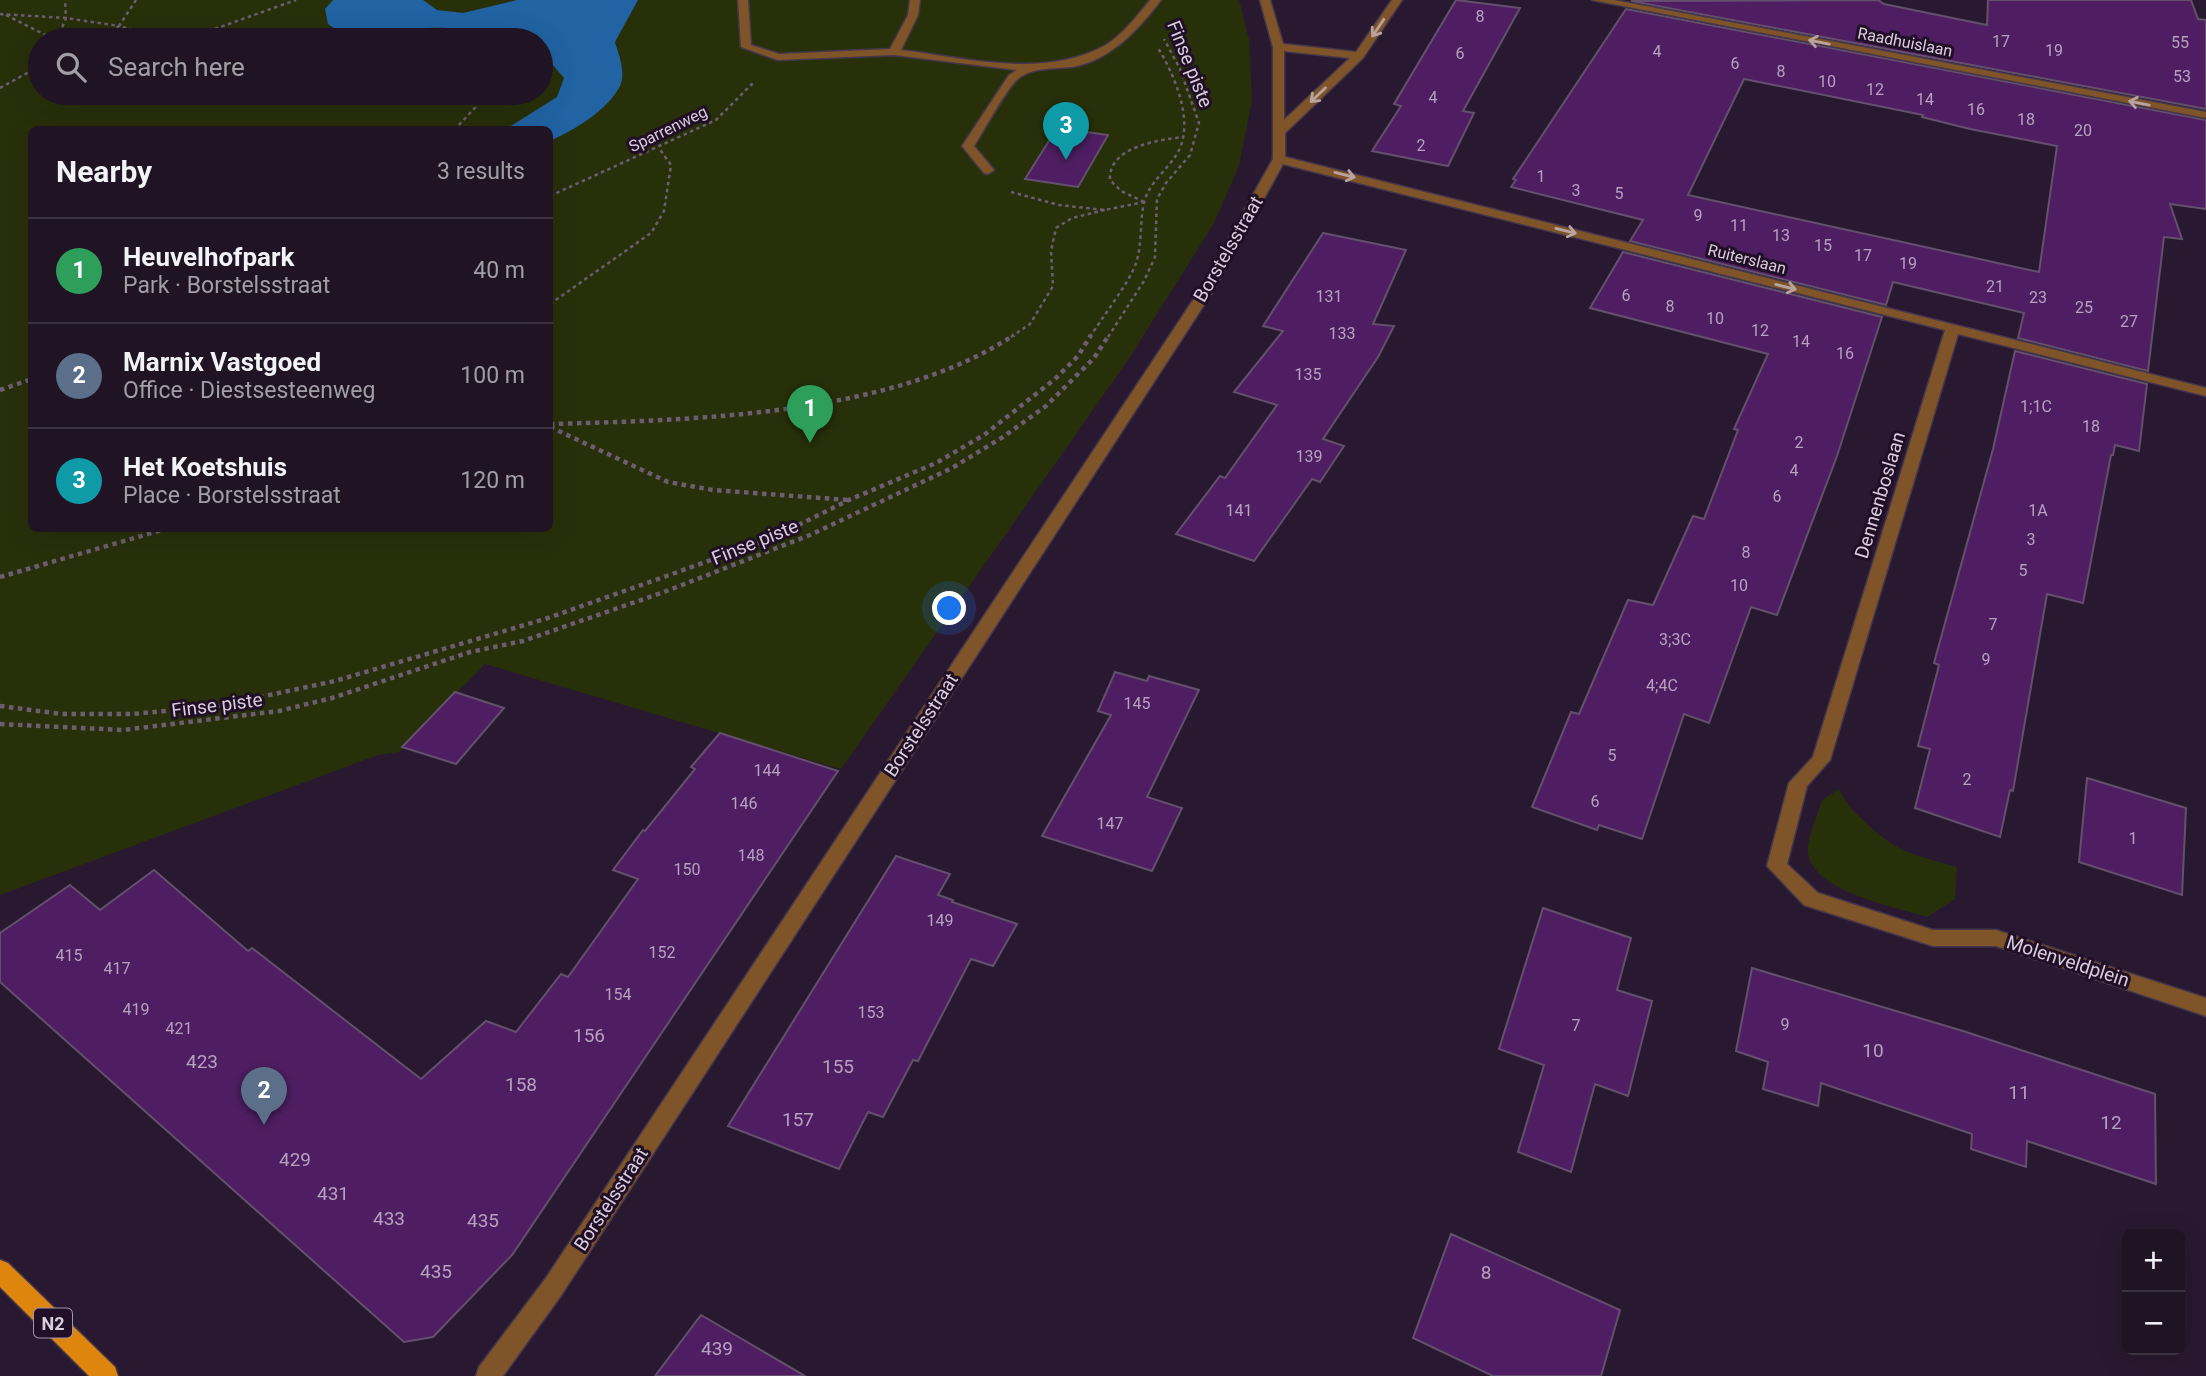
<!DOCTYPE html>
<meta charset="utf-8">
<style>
:root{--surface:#1f1324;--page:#2c2031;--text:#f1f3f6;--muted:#a19ea6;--line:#3c3241;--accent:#8c9099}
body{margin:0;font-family:Roboto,sans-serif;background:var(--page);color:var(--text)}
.controls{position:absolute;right:21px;bottom:21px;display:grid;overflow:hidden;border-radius:10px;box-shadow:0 7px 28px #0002}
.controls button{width:63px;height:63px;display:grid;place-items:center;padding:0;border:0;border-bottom:2px solid var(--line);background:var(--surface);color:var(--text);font:35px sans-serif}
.you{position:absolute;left:950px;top:609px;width:24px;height:24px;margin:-18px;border:5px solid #fff;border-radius:50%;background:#1a73e8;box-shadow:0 0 0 10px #1a73e833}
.badge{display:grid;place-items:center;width:46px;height:46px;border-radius:50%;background:var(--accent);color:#fff;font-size:23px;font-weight:700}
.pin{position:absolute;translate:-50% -58px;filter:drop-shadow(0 2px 4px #0008)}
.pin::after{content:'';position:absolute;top:37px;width:24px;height:21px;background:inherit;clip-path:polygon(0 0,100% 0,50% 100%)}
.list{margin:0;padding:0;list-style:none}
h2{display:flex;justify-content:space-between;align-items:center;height:91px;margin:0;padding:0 28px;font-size:30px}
h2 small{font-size:23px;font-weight:400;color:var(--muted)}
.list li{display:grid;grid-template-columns:46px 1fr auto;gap:21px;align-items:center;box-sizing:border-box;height:105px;padding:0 28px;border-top:2px solid var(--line)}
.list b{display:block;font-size:26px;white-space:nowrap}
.list p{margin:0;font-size:23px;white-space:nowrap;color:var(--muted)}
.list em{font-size:23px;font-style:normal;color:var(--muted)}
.icon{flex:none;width:38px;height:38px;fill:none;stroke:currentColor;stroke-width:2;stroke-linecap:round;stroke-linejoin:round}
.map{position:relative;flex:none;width:2206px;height:1376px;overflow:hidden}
.search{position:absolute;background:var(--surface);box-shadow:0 7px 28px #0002;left:28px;top:28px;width:525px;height:77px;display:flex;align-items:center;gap:18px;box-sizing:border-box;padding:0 24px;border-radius:38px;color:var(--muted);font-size:26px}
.panel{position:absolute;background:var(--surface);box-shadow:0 7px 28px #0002;left:28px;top:126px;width:525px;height:406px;border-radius:10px}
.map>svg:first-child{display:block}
.green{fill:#28300a;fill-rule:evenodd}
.water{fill:#2163a3}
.building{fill:#4f1e62;stroke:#63506c;stroke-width:2;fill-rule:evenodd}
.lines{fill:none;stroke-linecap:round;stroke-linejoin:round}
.lane-casing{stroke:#45364c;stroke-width:3}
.street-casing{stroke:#45364c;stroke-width:3}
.primary-casing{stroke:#45364c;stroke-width:3}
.path-far1{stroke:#6c5e72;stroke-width:2.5;stroke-dasharray:3.5 3.5;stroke-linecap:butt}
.path{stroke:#6c5e72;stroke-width:4.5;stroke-dasharray:4.5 4.5;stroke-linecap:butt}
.lane{fill:#7e5428;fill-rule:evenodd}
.street{fill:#7e5428;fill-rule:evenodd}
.primary{fill:#dd850d;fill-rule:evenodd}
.oneway{stroke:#b8a39e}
.labels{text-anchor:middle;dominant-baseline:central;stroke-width:6;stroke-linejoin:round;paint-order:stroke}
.number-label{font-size:16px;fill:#b6a1be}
.far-street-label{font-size:16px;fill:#d8cddd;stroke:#200f26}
.shield{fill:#200f26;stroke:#a194a6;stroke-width:2}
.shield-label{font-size:18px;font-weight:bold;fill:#d8cddd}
.street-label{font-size:19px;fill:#d8cddd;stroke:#200f26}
.near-number-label{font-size:19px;fill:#b6a1be}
</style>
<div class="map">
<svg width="2206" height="1376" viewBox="0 0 2206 1376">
<rect width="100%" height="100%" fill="#291930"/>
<g class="green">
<path d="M 0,0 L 1239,0 L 1249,40 L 1252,100 L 1239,166 L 1214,223 L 1130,357 L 841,769 L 485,664 L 399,752 L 378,755 L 0,895 ZM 40,40 L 541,40 L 541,93 L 40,93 ZM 32,130 L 550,130 L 550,528 L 32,528 Z"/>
<path d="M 1839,789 C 1845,802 1851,809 1862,819 C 1896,853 1912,854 1957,867 L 1955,899 L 1927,917 C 1896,907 1812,892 1808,852 C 1807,837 1818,815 1822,800 Z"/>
</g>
<path class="water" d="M 333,0 L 423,0 L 437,10 L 463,13 L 517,0 L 638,0 L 615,42 C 619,55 626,73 620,86 C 607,111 574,130 550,141 L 550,130 L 506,129 L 557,97 L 564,78 L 552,64 L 541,58 L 541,40 C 529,40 514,43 502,40 C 473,34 459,26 427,28 C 390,30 360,49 328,24 L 325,9 Z"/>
<g class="building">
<path d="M 1456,0 L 1520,8 L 1463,111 L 1474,113 L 1448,166 L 1372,151 L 1401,106 L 1394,104 Z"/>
<path d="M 1878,0 L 1884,4 L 1987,25 L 1988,0 L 2191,0 L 2198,19 L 2206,20 L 2206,109 L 1631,1 Z"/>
<path d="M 1626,9 L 2206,120 L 2206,209 L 2170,204 L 2182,239 L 2164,237 L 2148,371 L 2018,338 L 2024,313 L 1893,282 L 1886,305 L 1630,241 L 1643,220 L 1511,187 L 1516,180 L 1513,179 ZM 1744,79 L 1923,115 L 1922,117 L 1970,129 L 2057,146 L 2039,272 L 1688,195 Z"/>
<path d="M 1057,128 L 1108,135 L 1078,187 L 1025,179 Z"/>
<path d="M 1323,233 L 1406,250 L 1373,324 L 1394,326 L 1378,357 L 1323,439 L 1344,446 L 1320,482 L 1312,479 L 1254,561 L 1176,534 L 1220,476 L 1225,478 L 1277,405 L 1234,392 L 1283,331 L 1263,326 Z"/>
<path d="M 1623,252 L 1882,317 L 1837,456 L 1777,615 L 1751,607 L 1709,723 L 1684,714 L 1642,839 L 1599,825 L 1597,830 L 1532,807 L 1571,712 L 1579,714 L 1628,600 L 1653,605 L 1693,516 L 1704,519 L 1738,430 L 1734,429 L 1768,354 L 1590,308 Z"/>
<path d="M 2015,351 L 2147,384 L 2139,451 L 2115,445 L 2113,455 L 2111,455 L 2083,603 L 2047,594 L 2013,791 L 2010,790 L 2000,837 L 1915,808 L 1930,749 L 1918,746 L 1939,665 L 1934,663 L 1993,449 Z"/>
<path d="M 1115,672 L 1147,681 L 1149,676 L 1199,690 L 1147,797 L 1182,808 L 1152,871 L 1042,836 L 1111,715 L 1098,711 Z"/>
<path d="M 455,692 L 504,708 L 456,764 L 402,747 Z"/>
<path d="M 720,733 L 838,771 L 512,1255 L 433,1337 L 404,1342 L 0,982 L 0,933 L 70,885 L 100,910 L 154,870 L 248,951 L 252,948 L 421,1079 L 486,1021 L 516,1032 L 561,974 L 568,977 L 638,879 L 613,870 L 643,830 L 645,831 L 695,769 L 691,767 Z"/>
<path d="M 2087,778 L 2186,808 L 2182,895 L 2079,862 Z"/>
<path d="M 896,856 L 950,874 L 938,895 L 953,900 L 952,902 L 1017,924 L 993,966 L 971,959 L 918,1061 L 913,1060 L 883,1117 L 868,1112 L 839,1169 L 728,1126 Z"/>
<path d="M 1543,908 L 1631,938 L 1617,990 L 1652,1001 L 1628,1096 L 1595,1084 L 1571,1172 L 1518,1152 L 1544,1065 L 1499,1049 Z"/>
<path d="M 1752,968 L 1963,1031 L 2155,1094 L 2156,1184 L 2027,1141 L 2026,1167 L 1971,1149 L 1972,1134 L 1821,1083 L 1818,1106 L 1763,1089 L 1768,1062 L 1736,1051 Z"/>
<path d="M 1451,1234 L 1620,1310 L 1601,1376 L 1493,1376 L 1413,1338 Z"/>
<path d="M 701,1315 L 805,1376 L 655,1376 Z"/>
</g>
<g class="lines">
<defs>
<path id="lane" d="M 738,0 L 748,0 L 751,45 L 779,54 L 890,49 L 908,15 L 910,0 L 920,0 L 918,15 L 901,50 C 967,58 1042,79 1104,46 C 1122,36 1137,16 1150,0 L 1161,0 C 1139,29 1110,61 1072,67 C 1054,69 1034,67 1019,78 C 1007,87 984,131 974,146 L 994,170 L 988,174 L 984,173 L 962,146 L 1009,75 L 1017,70 L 894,55 L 778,60 L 741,47 Z"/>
<g id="street">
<path d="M 1260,0 L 1270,0 L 1283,44 L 1356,52 L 1392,0 L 1402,0 L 1363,58 L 1285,133 L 1285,157 L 2206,388 L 2206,396 L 1958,334 L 1830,760 L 1807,786 L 1787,864 L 1818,893 L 1933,930 L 1996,930 L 2206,998 L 2206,1016 L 1996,946 L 1933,946 L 1804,905 L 1767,866 L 1789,783 L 1813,757 L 1945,330 L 1283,164 L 1213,291 L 562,1294 L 503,1376 L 476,1376 L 479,1367 L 546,1278 L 1199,291 L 1273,159 L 1273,47 ZM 1284,51 L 1350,58 L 1284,120 Z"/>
<path d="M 1592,0 L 1614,0 L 2206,112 L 2206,118 Z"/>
</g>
<path id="primary" d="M 0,1260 L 8,1263 L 115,1367 L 118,1376 L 89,1376 L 0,1287 Z"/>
</defs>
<use href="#lane" class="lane-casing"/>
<use href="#street" class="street-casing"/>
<use href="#primary" class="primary-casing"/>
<g class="path-far1">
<path d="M 136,0 L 119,26 L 149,34 L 191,36 L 203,40"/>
<path d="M 0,14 L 66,18 L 119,26 L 93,40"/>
<path d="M 6,15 L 55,40"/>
<path d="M 195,36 L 296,0"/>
<path d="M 57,40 L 66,18 L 65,0"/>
<path d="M 0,88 L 40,66"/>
<path d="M 454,130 L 489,93"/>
<path d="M 1011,192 L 1059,205 L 1105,210 L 1144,202"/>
<path d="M 550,196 L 716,120 L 754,82"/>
<path d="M 1144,202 L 1121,191 L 1110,180 C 1108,147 1158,140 1183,137"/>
<path d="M 550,304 L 651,233 L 664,211 L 671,165 L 659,148"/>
<path d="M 1011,337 L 1030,324 L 1053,286 L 1051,251 L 1056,228 L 1072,218 L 1105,210"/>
<path d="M 1090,337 C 1101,319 1131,280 1136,263 C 1143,243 1139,219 1145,199 C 1152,179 1170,168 1179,150 C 1194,120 1174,74 1158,48"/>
<path d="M 1108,337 L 1144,281 L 1155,257 L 1157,199 L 1166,183 L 1190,155 L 1199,123 L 1180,69 L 1164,39"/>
</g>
<g class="path">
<path d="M 0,390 L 32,379"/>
<path d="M 550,424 C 694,420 891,416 1014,335"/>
<path d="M 550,427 L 668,482 L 713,490 L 848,500"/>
<path d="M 0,577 L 169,528"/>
<path d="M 0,706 L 62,714 L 133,714 L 218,706 L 335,681 L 545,619 L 768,540 L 849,500 L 936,463 L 984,435 L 1055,379 L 1078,356 L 1091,335"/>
<path d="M 0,724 L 123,730 L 279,711 L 332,698 L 470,652 L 523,641 L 664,592 L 810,535 L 952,468 L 1003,437 L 1046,406 L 1094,358 L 1109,335"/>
</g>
<use href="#lane" class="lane"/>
<use href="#street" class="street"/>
<use href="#primary" class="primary"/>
</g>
<defs><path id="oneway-shaft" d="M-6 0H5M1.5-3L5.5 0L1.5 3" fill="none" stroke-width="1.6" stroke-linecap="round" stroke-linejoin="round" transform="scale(1.75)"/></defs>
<g class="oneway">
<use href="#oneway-shaft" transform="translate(1378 28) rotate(124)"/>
<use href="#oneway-shaft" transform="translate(1819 42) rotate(-169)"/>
<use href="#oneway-shaft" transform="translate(1318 95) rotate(136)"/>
<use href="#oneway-shaft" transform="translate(2139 103) rotate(-169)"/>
<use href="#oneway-shaft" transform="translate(1345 175) rotate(14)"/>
<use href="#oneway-shaft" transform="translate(1566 231) rotate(14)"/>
<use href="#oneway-shaft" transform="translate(1786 287) rotate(14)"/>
</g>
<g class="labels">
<g class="number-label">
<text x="1480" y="16">8</text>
<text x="2001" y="41">17</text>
<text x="2180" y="42">55</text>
<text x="2054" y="50">19</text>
<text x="1657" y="51">4</text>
<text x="1460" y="53">6</text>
<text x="1735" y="63">6</text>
<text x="1781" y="71">8</text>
<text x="2182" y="76">53</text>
<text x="1827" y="81">10</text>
<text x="1875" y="89">12</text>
<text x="1433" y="97">4</text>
<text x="1925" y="99">14</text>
<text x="1976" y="109">16</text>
<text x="2026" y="119">18</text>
<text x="2083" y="130">20</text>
<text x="1421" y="145">2</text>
<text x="1541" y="176">1</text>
<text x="1576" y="190">3</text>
<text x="1619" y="193">5</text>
<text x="1698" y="215">9</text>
<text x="1739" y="225">11</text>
<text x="1781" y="235">13</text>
<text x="1823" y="245">15</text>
<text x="1863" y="255">17</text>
<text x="1908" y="263">19</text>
<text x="1995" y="286">21</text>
<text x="1626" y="295">6</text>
<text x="1329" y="296">131</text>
<text x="2038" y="297">23</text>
<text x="1670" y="306">8</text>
<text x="2084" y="307">25</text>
<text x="1715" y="318">10</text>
<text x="2129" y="321">27</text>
<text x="1760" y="330">12</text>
<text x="1342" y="333">133</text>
<text x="1801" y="341">14</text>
<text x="1845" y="353">16</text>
<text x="1308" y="374">135</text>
<text x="2036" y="406">1;1C</text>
<text x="2091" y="426">18</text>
<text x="1799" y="442">2</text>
<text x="1309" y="456">139</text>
<text x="1794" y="470">4</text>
<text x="1777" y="496">6</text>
<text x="1239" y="510">141</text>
<text x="2038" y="510">1A</text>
<text x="2031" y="539">3</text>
<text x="1746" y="552">8</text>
<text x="2023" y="570">5</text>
<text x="1739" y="585">10</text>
<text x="1993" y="624">7</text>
<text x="1675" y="639">3;3C</text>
<text x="1986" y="659">9</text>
<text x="1662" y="685">4;4C</text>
<text x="1137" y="703">145</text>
<text x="1612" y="755">5</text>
<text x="767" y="770">144</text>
<text x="1967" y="779">2</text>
<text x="1595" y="801">6</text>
<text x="744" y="803">146</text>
<text x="1110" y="823">147</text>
<text x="2133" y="838">1</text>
<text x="751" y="855">148</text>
<text x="687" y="869">150</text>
<text x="940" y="920">149</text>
<text x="662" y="952">152</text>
<text x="69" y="955">415</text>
<text x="117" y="968">417</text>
<text x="618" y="994">154</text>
<text x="136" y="1009">419</text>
<text x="871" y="1012">153</text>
<text x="1785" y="1024">9</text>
<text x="1576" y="1025">7</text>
<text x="179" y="1028">421</text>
</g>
<g class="far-street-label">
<text transform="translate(1905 42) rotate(11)">Raadhuislaan</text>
<text transform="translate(668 129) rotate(-26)">Sparrenweg</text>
<text transform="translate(1747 259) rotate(14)">Ruiterslaan</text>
</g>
<rect class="shield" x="34" y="1308.5" width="38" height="29" rx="5"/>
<g class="shield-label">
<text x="53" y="1323">N2</text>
</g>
<g class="street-label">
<text transform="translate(1190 64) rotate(68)">Finse piste</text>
<text transform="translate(1228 249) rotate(-60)">Borstelsstraat</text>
<text transform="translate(1880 495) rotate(-73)">Dennenboslaan</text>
<text transform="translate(755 542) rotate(-22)">Finse piste</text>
<text transform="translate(217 705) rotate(-7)">Finse piste</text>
<text transform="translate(921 725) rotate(-57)">Borstelsstraat</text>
<text transform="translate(2068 961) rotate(18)">Molenveldplein</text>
<text transform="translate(611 1199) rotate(-57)">Borstelsstraat</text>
</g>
<g class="near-number-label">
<text x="589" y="1035">156</text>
<text x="1873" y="1050">10</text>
<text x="202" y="1061">423</text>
<text x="838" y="1066">155</text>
<text x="521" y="1084">158</text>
<text x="2019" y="1092">11</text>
<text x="798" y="1119">157</text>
<text x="2111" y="1122">12</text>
<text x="295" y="1159">429</text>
<text x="333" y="1193">431</text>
<text x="389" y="1218">433</text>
<text x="483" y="1220">435</text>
<text x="436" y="1271">435</text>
<text x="1486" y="1272">8</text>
<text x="717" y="1348">439</text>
</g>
</g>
</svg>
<div class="controls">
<button>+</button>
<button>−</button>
</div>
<div class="you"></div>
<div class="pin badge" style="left:810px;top:443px;background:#2e9e5b">1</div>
<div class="pin badge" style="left:264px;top:1125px;background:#5c6f8a">2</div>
<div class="pin badge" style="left:1066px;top:160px;background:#0f9aa8">3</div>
<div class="search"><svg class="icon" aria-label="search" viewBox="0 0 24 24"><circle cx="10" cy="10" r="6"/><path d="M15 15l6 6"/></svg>Search here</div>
<section class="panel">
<h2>Nearby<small>3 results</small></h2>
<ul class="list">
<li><span class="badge" style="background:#2e9e5b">1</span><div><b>Heuvelhofpark</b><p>Park · Borstelsstraat</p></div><em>40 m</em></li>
<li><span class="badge" style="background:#5c6f8a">2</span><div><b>Marnix Vastgoed</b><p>Office · Diestsesteenweg</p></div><em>100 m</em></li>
<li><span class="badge" style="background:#0f9aa8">3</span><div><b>Het Koetshuis</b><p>Place · Borstelsstraat</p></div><em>120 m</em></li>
</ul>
</section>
</div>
